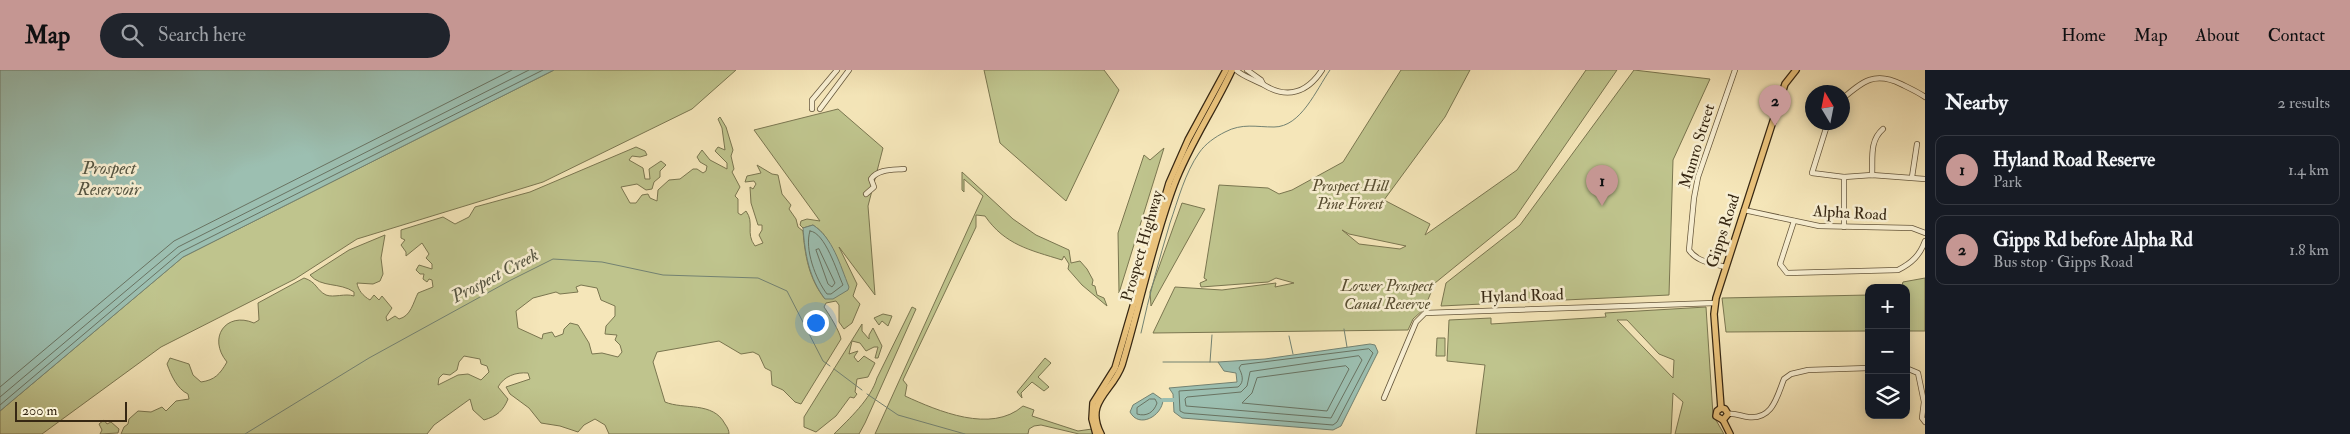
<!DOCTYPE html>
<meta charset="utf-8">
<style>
:root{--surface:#171b24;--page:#20242c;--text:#f1f3f6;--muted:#9ea1a6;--line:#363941;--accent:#c59692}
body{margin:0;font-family:"IM FELL Double Pica",serif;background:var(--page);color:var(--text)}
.controls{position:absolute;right:15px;bottom:15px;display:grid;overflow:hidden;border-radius:10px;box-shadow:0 2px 12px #0003}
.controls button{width:45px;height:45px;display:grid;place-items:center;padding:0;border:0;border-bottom:1px solid var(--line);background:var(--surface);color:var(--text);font:25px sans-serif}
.compass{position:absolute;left:1805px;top:15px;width:45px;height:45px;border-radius:50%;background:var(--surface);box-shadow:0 2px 12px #0003;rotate:350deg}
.scale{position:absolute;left:15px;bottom:12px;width:112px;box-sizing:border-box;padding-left:5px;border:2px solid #362713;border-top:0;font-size:14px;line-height:18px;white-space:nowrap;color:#362713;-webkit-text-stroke:4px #f8efd2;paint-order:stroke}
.you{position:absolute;left:815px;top:252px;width:18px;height:18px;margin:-12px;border:4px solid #fff;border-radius:50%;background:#1a73e8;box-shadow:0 0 0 8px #1a73e833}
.badge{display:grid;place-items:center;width:32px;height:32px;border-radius:50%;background:var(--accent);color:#111;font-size:16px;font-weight:700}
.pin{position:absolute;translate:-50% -41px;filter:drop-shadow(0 1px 2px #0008)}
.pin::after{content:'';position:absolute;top:26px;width:18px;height:15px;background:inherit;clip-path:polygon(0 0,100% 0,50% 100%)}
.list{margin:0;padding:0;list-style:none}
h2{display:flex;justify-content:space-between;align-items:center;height:65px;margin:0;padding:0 20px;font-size:21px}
h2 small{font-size:16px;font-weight:400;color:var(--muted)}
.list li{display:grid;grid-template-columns:32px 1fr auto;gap:15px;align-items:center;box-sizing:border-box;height:70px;margin:0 10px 10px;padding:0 10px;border:1px solid var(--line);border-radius:10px}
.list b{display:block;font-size:19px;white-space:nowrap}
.list p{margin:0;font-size:16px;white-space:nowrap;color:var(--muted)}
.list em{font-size:16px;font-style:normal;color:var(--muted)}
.icon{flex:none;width:28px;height:28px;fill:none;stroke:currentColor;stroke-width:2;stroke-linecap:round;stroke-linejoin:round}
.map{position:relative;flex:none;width:1925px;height:364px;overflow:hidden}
header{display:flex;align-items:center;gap:30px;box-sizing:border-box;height:70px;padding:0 25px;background:var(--accent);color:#111}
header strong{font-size:24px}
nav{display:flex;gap:28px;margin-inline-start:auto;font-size:18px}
.search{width:350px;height:45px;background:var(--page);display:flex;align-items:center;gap:12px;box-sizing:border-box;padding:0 18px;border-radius:28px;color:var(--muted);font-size:19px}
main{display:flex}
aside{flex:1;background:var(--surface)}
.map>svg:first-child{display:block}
.green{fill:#bfc48d;stroke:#7a7650;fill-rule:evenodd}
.water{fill:#9cbfb1;stroke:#738272}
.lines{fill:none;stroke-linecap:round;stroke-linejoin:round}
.shore{stroke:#697362;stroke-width:1}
.stream{stroke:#738272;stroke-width:1}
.canal{stroke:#9cbfb1;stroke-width:4}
.minor-casing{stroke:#66573c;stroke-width:6}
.major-casing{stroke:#362713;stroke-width:8}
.minor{stroke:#f8efd2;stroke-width:4.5}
.major{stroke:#eac37c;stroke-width:5.5}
.labels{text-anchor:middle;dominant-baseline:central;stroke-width:5;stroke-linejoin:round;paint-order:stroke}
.street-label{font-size:16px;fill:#362713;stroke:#f8efd2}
.park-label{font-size:16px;font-style:italic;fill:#584e32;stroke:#f8efd2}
.water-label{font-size:18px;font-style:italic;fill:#555542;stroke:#f8efd2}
</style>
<header>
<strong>Map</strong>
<div class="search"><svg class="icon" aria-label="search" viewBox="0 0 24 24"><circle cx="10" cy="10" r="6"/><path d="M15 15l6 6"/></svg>Search here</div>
<nav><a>Home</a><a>Map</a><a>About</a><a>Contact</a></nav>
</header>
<main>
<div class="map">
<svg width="1925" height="364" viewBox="0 0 1925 364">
<rect width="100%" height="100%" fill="#f5e6b9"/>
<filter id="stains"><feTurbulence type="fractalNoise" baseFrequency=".004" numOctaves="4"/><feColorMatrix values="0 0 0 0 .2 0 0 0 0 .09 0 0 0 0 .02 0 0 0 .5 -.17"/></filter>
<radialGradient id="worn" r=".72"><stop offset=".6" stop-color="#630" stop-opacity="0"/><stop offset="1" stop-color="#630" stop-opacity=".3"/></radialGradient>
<g class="green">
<path d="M 554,0 L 736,0 L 692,39 L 543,112 L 357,169 L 295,209 L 161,277 L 42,364 L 0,364 L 0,341 L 183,187 Z"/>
<path d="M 984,0 L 1104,0 L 1119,20 L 1066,131 L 1000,73 Z"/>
<path d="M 1401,0 L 1470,0 L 1445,47 L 1384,130 L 1430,154 L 1425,165 L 1517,100 L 1586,0 L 1617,0 L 1515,148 L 1435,213 L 1424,239 L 1413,249 L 1408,260 L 1153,263 L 1175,217 L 1222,220 L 1276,213 L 1275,217 L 1294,213 L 1276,208 L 1268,212 L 1201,217 L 1200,213 L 1207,210 L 1204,208 L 1219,115 L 1268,118 L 1279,124 L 1292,120 L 1343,92 ZM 1342,160 L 1349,164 L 1406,176 L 1400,179 L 1359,174 Z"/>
<path d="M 1634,0 L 1710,9 L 1673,90 L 1669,225 L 1441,236 L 1446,213 L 1520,155 Z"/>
<path d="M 838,39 L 883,78 L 868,136 L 875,225 L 839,177 L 857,214 L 853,226 L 860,234 L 852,253 L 844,259 L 839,252 L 839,235 L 836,231 L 826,233 L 824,237 C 829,244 840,262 841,269 L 801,334 L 795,332 L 783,320 L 772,315 L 771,301 L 765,298 L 759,285 L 753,282 L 741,284 L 719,271 L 657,282 L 653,292 L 665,332 C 684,340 713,331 725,354 C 728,358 729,361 729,364 L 609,364 L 605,355 L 595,349 L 584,355 L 578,362 L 560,356 L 541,353 L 529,338 L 510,324 L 506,317 L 530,309 L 528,303 C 516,302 504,306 498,317 L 508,329 C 503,341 497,346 484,350 L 473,340 L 470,329 L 434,355 L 427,364 L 121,364 L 124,357 L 128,354 L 129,349 L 138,341 L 151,342 L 162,337 L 166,341 L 176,331 L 189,329 L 188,324 C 177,319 171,305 167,294 L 170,288 L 189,294 L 193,305 L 201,312 C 215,310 220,304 227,292 C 207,268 226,241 254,253 L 259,250 L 258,233 L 304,208 C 317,212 316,220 326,225 C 334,228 345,223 354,226 L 354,222 C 340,212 321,218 310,205 L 349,180 L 385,165 L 381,188 L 383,204 L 380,211 L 373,214 L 357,213 C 358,220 363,226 370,230 L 374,225 L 379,230 L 382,226 L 392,238 L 386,247 L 387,251 L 395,246 L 399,249 C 411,246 413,233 418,223 L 433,217 L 432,210 L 429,209 L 427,212 L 423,209 L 424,204 L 420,204 L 416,200 L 419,195 L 432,199 L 432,194 L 426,188 L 429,184 L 422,173 L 406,186 L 406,182 L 401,175 L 405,170 L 401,168 L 401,160 L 443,147 L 455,154 L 469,147 L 475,137 L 530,122 L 636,77 L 645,81 L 647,85 L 640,87 L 632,86 L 629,90 L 643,98 L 645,109 L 650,109 L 649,99 L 661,91 L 666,95 L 660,101 L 660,107 L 654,112 L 652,119 L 646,120 L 637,114 L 621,117 L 630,133 L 636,133 L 642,125 L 648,124 L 650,128 L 657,131 L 658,120 L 669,110 L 680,109 L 693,99 L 697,99 L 703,103 L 706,101 L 707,96 L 700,92 L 697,87 L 702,80 L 710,90 L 727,99 L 727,93 L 715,81 L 718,77 L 725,80 L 722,58 L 718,49 L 720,47 L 726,57 L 733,80 L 731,86 L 734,99 L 732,102 L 740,117 L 735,126 L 738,129 L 738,143 L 741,145 L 746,141 C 755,153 745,163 755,176 L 763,173 L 759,165 L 762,160 L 762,155 L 758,155 L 751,133 L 750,117 L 753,119 L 756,114 L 754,111 L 745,112 L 747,106 L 761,103 L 757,95 L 772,104 L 778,105 L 782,124 L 791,135 L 789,139 L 796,149 L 798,157 L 803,161 C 805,186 809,209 825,229 C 829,200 842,174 813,155 L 803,158 L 800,155 L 801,151 L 807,149 L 820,151 L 754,60 ZM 581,215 L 597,218 L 601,230 L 615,236 L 615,246 L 606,256 L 605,264 L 617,265 L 615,270 L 620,275 L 622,282 L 618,287 L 602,283 L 592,284 L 589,273 L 578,255 L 570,253 L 564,259 L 563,264 L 555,267 L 552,262 L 543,264 L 542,269 L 518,258 L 516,241 L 533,228 L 556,222 L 560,224 L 578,222 L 576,217 ZM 464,286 L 480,289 L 481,294 L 487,296 L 489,302 L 481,310 L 468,304 L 458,305 L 438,315 L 439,308 L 443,304 L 450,305 L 457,300 L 459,292 Z"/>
<path d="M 1164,78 L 1119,223 L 1118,163 L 1144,85 L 1150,90 Z"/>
<path d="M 962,102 L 1013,149 L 1036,165 L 1069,180 L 1071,193 L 1080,191 L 1087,199 L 1093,210 L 1092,215 L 1095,216 L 1097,225 L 1104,228 L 1107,236 L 1082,215 L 1068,199 L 1069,194 L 1064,186 L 1062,190 C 1030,180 1005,175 985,146 L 976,145 L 976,157 L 903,310 L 907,315 L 905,326 C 938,341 991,364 1023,336 L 1034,340 L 1032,346 L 1078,361 L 1092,359 L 1094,364 L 1079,364 L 1041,355 L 1034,356 L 1029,359 L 1028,364 L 875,364 L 983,126 L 964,109 L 964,122 L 962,120 Z"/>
<path d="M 1182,133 L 1205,139 L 1151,236 L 1150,222 Z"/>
<path d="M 1925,208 L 1925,261 L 1906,261 L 1906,218 L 1901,218 L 1903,212 Z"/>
<path d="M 1869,225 L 1869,261 L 1726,262 L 1722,228 Z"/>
<path d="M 912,237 L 916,239 L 865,353 L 859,364 L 834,364 C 849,349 871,329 877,308 Z"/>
<path d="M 1706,237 L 1713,345 L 1724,364 L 1675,364 L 1683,332 L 1673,323 L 1671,364 L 1476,364 L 1485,295 L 1447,291 L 1449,250 L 1491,248 L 1491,254 L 1606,247 L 1605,243 ZM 1617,250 L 1627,250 L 1659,284 L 1674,290 L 1673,308 Z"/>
<path d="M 883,244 L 892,246 L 888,256 L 882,251 L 879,255 L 874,248 Z"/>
<path d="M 862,254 L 862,261 L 869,269 L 869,265 L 873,258 L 882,276 L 878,288 L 875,288 L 878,277 L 874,277 L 866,281 L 860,273 L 852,271 L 849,284 L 858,281 L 854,287 L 858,292 L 864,286 L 875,293 L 868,307 L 857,309 L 855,322 L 857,324 L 854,328 L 850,327 L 836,346 L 816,362 L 804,357 L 804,347 Z"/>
<path d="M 1437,268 L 1445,268 L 1445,286 L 1436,286 Z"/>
<path d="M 1045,288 L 1051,293 L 1038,307 L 1049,317 L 1044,321 L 1032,312 L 1021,323 L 1022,328 L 1017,322 Z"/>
<path d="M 104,350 L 107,354 L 111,352 L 119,359 L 118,363 L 100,364 L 102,360 L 99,354 Z"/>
</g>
<g class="water">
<path d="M 0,0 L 554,0 L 183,187 L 0,341 Z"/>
<path d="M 813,155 C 833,168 840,195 849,217 L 848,220 L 833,229 L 825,229 C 809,208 805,184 803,158 Z"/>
<path d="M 1370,274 L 1375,275 L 1378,282 L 1341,356 L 1333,360 L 1182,348 L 1174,342 L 1173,324 L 1169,318 L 1237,312 L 1236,303 L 1224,301 L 1218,292 L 1265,289 Z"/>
<path d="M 1153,323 L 1163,330 C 1162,346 1139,359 1130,342 L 1133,335 Z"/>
</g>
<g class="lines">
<g class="shore">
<path d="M 810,161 C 825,162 837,202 843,215 L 831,224 L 827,224 C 816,210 804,179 810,161 Z"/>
<path d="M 819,179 L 835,213 L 832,217 L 828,214 L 816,180 Z"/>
<path d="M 1369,279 L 1373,283 L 1337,352 L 1333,355 L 1184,343 L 1180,341 L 1179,321 L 1238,317 C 1245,312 1242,304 1239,298 L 1241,295 Z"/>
<path d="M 1359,286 L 1362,290 L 1331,348 L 1186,336 L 1185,329 L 1187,327 L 1241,322 L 1247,316 L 1250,302 Z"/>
<path d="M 1346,296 L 1349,299 L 1327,341 L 1242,333 L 1252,323 L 1257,308 Z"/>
<path d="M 0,317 L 174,171 L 512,0"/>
<path d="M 0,327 L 178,177 L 529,0"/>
<path d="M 1150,329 L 1155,329 L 1157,333 C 1154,342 1147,347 1137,344 L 1137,338 Z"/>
<path d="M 0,335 L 181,182 L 543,0"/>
</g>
<g class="stream">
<path d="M 1344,259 L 1347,277"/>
<path d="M 1141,263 C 1149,226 1159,190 1170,153 C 1178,130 1185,103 1199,83 C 1205,74 1215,67 1225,62 C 1242,53 1256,57 1274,57 C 1301,57 1316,20 1330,0"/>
<path d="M 1289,266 L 1293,284"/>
<path d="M 1163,292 L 1218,292"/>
<path d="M 1210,292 L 1212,265"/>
<path d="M 834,299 L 862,320"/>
<path d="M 867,324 L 898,345 L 965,364"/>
<path d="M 245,364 L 369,288 L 511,210 L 553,189 L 602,192 L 663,205 L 758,208 L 787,221 L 823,291 L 830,296"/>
</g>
<path class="canal" d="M 1163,330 L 1174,330"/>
<defs>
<g id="minor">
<path d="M 1236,0 C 1244,7 1255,10 1264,15 C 1287,29 1307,23 1322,0"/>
<path d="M 1247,0 L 1261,10 L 1263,14"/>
<path d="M 1842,29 C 1863,11 1875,1 1901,14 C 1909,18 1918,22 1925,27"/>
<path d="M 812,39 L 812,30 L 837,0"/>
<path d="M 820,39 L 849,0"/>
<path d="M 1828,52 L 1812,103 L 1844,107 L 1872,105 L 1925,109"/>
<path d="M 1872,105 C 1873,89 1869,71 1883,59"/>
<path d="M 1912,107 L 1917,74"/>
<path d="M 866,124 L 874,117 L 871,109 C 878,99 892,100 904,99"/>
<path d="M 1744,140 L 1819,156 L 1912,158 L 1925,163"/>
<path d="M 1794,151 L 1780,194 L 1787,203 L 1898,200 C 1912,193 1920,185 1925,171"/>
<path d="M 1844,157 L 1844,107"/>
<path d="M 1725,197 C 1712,193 1697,192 1689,180 L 1694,128 L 1698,107 L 1735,0"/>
<path d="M 1906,298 L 1918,303 L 1924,332 L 1922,348 L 1925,352"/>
<path d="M 1384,328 L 1416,252 L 1425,243 L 1715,233"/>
<path d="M 1728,344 C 1735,343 1741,346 1748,347 C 1773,350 1777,326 1784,309 L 1791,304 L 1808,300 L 1869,298"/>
</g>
<g id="major">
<path d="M 1721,338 L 1714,244 L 1716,228 L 1785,14 L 1796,0"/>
<path d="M 1721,338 L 1717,341 L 1716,346 L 1723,350"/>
<path d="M 1721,338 L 1725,339 L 1728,344 L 1723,350"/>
<path d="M 1723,350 L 1730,364"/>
<path d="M 1096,364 L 1092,349 L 1093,333 L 1115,298 L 1169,113 L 1188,70 L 1226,0"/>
<path d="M 1101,364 C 1084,331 1113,322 1122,295 C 1140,235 1152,174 1174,115 C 1189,75 1214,39 1232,0"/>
</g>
</defs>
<use href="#minor" class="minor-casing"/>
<use href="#major" class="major-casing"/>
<use href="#minor" class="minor"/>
<use href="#major" class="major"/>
</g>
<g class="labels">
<g class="street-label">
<text transform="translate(1697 76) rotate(-73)">Munro Street</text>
<text transform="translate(1850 143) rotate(3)">Alpha Road</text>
<text transform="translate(1723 161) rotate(-72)">Gipps Road</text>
<text transform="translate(1142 176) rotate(-74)">Prospect Highway</text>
<text transform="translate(1522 226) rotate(-2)">Hyland Road</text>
</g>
<g class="park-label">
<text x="1350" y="116">Prospect Hill<tspan x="1350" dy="18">Pine Forest</tspan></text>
<text x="1387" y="216">Lower Prospect<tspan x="1387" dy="18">Canal Reserve</tspan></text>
</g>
<g class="water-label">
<text x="109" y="98">Prospect<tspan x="109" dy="21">Reservoir</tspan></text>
<text transform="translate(495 206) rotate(-28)">Prospect Creek</text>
</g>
</g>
<rect width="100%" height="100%" filter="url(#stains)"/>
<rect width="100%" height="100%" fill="url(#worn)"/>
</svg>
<div class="controls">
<button>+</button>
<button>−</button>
<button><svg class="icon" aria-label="layers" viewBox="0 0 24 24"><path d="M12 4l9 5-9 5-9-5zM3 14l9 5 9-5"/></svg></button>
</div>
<svg class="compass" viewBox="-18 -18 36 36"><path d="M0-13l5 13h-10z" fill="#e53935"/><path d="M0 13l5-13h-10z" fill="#9ea1a6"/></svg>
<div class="scale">200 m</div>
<div class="you"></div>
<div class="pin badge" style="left:1602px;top:136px">1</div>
<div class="pin badge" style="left:1775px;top:56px">2</div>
</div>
<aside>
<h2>Nearby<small>2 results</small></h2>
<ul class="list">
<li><span class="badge">1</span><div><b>Hyland Road Reserve</b><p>Park</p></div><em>1.4 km</em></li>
<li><span class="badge">2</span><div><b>Gipps Rd before Alpha Rd</b><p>Bus stop · Gipps Road</p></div><em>1.8 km</em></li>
</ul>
</aside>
</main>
